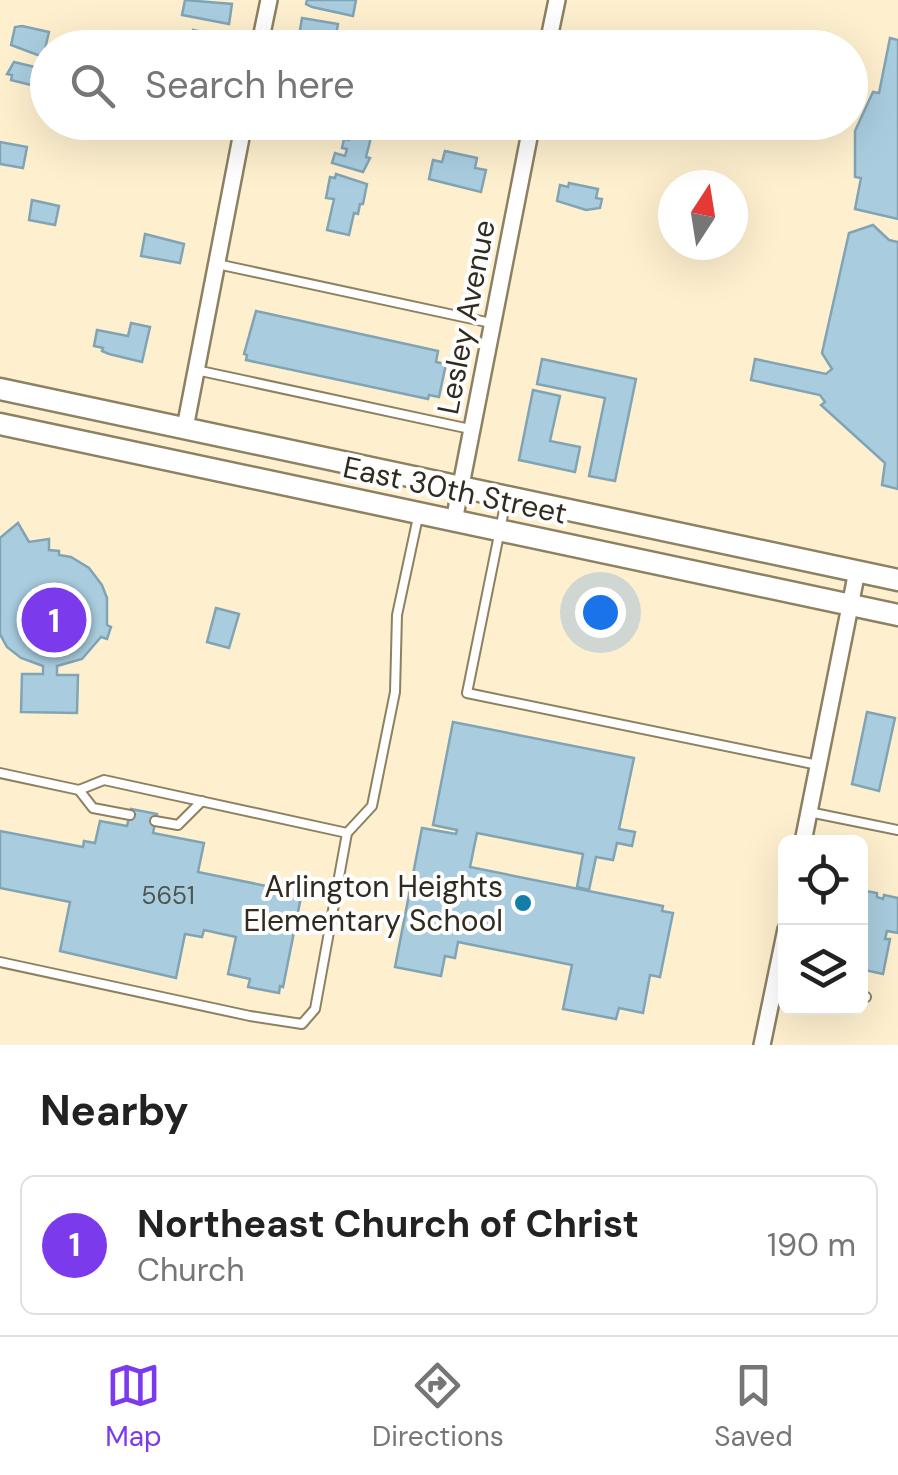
<!DOCTYPE html>
<style>
:root{--surface:#fff;--page:#f2f2f2;--text:#222;--muted:#767676;--line:#e0e0e0;--accent:#7c3aed}
body{margin:0;font-family:"DM Sans",sans-serif;background:var(--page);color:var(--text)}
.controls{position:absolute;right:30px;bottom:30px;display:grid;overflow:hidden;border-radius:15px;box-shadow:0 10px 40px #0002}
.controls button{width:90px;height:90px;display:grid;place-items:center;padding:0;border:0;border-bottom:2px solid var(--line);background:var(--surface);color:var(--text);font:50px sans-serif}
.compass{position:absolute;left:658px;top:170px;width:90px;height:90px;border-radius:50%;background:var(--surface);box-shadow:0 10px 40px #0002;rotate:12deg}
.you{position:absolute;left:600px;top:612px;width:35px;height:35px;margin:-25px;border:8px solid #fff;border-radius:50%;background:#1a73e8;box-shadow:0 0 0 15px #1a73e833}
.badge{display:grid;place-items:center;width:65px;height:65px;border-radius:50%;background:var(--accent);color:#fff;font-size:32px;font-weight:700}
.pin{position:absolute;translate:-50% -50%;border:5px solid #fff;box-shadow:0 2px 10px #0006}
.list{margin:0;padding:0;list-style:none}
h2{display:flex;justify-content:space-between;align-items:center;height:130px;margin:0;padding:0 40px;font-size:42px}
h2 small{font-size:32px;font-weight:400;color:var(--muted)}
.list li{display:grid;grid-template-columns:65px 1fr auto;gap:30px;align-items:center;box-sizing:border-box;height:140px;margin:0 20px 20px;padding:0 20px;border:2px solid var(--line);border-radius:15px}
.list b{display:block;font-size:38px;white-space:nowrap}
.list p{margin:0;font-size:32px;white-space:nowrap;color:var(--muted)}
.list em{font-size:32px;font-style:normal;color:var(--muted)}
.icon{flex:none;width:55px;height:55px;fill:none;stroke:currentColor;stroke-width:2;stroke-linecap:round;stroke-linejoin:round}
.map{position:relative;flex:none;width:898px;height:1045px;overflow:hidden}
.search{position:absolute;background:var(--surface);box-shadow:0 10px 40px #0002;left:30px;right:30px;top:30px;height:110px;display:flex;align-items:center;gap:25px;box-sizing:border-box;padding:0 35px;border-radius:55px;color:var(--muted);font-size:38px}
.sheet{height:290px;background:var(--surface)}
nav{display:flex;justify-content:space-around;align-items:center;box-sizing:border-box;height:140px;border-top:2px solid var(--line);background:var(--surface);font-size:28px;color:var(--muted)}
nav a{display:grid;justify-items:center;gap:5px}
nav .on{color:var(--accent)}
.map>svg:first-child{display:block}
.building{fill:#a9cddf;stroke:#81a4b5;stroke-width:2.5}
.lines{fill:none;stroke-linecap:round;stroke-linejoin:round}
.service-casing{stroke:#8d8163;stroke-width:12}
.minor-casing{stroke:#8d8163;stroke-width:20}
.secondary-casing{stroke:#8d8163;stroke-width:25}
.service{stroke:#fff;stroke-width:8}
.minor{stroke:#fff;stroke-width:15}
.secondary{stroke:#fff;stroke-width:20}
.poi-dot{fill:#117fa7;stroke:#fefefe;stroke-width:4}
.labels{text-anchor:middle;dominant-baseline:central;stroke-width:8;stroke-linejoin:round;paint-order:stroke}
.number-label{font-size:25px;fill:#4e544f}
.street-label{font-size:30px;fill:#302b1f;stroke:#fefefe}
.poi-label{font-size:30px;fill:#302b1f;stroke:#fefefe;text-anchor:end}
</style>
<div class="map">
<svg width="898" height="1045" viewBox="0 0 898 1045">
<rect width="100%" height="100%" fill="#fef0ce"/>
<g class="building">
<path d="M 185,0 L 232,4 L 229,24 L 182,15 Z"/>
<path d="M 307,0 L 356,0 L 353,16 L 312,7 L 306,4 Z"/>
<path d="M 302,18 L 338,24 L 336,35 L 345,37 L 343,46 L 348,48 L 306,41 L 306,38 L 299,36 Z"/>
<path d="M 22,26 L 49,32 L 43,57 L 11,45 L 15,27 Z"/>
<path d="M 193,30 L 227,37 L 225,45 L 232,48 L 189,48 Z"/>
<path d="M 890,38 L 898,40 L 898,219 L 855,209 L 861,178 L 855,177 L 855,131 L 873,92 L 879,93 Z"/>
<path d="M 14,62 L 43,69 L 39,87 L 11,80 L 12,75 L 7,74 Z"/>
<path d="M 157,122 L 206,122 L 204,133 Z"/>
<path d="M 340,122 L 375,122 L 366,157 L 370,158 L 363,172 L 332,163 L 335,153 L 345,156 L 347,149 L 342,148 L 344,139 L 349,140 L 351,133 L 339,130 Z"/>
<path d="M 0,142 L 27,147 L 23,168 L 0,164 Z"/>
<path d="M 445,151 L 477,158 L 475,168 L 486,170 L 481,192 L 429,179 L 433,160 L 442,162 Z"/>
<path d="M 336,174 L 367,184 L 363,204 L 360,204 L 358,214 L 354,213 L 349,235 L 327,230 L 334,199 L 326,198 L 330,177 L 335,178 Z"/>
<path d="M 569,183 L 598,189 L 596,198 L 602,199 L 600,208 L 586,210 L 557,201 L 560,185 L 568,187 Z"/>
<path d="M 32,200 L 59,206 L 55,225 L 29,220 Z"/>
<path d="M 873,225 L 889,240 L 898,242 L 898,489 L 882,485 L 885,463 L 821,405 L 825,402 L 820,395 L 751,380 L 755,359 L 826,374 L 832,369 L 822,353 L 849,233 Z"/>
<path d="M 145,234 L 184,244 L 180,263 L 141,256 Z"/>
<path d="M 256,311 L 438,351 L 436,362 L 446,364 L 439,397 L 429,395 L 428,399 L 246,360 L 247,355 L 244,354 Z"/>
<path d="M 131,323 L 150,327 L 142,362 L 109,354 L 102,351 L 103,348 L 94,346 L 97,330 L 128,336 Z"/>
<path d="M 542,359 L 636,379 L 615,481 L 589,476 L 605,398 L 537,384 Z"/>
<path d="M 533,390 L 560,396 L 550,441 L 580,447 L 575,472 L 519,460 Z"/>
<path d="M 18,523 L 29,542 L 49,539 L 49,550 L 59,551 L 59,555 L 71,557 L 89,568 L 102,585 L 107,598 L 107,625 L 111,627 L 107,639 L 101,637 L 82,659 L 57,666 L 57,675 L 78,675 L 77,713 L 21,712 L 22,674 L 43,674 L 43,666 L 21,658 L 7,647 L 0,634 L 0,538 Z"/>
<path d="M 216,608 L 239,614 L 229,648 L 207,642 Z"/>
<path d="M 867,712 L 895,718 L 879,791 L 852,784 Z"/>
<path d="M 453,722 L 634,758 L 619,829 L 635,832 L 632,846 L 617,843 L 613,860 L 596,857 L 589,890 L 577,887 L 583,854 L 477,833 L 470,867 L 663,906 L 662,911 L 673,913 L 660,977 L 650,975 L 643,1013 L 619,1008 L 616,1019 L 563,1009 L 572,965 L 458,942 L 455,958 L 445,956 L 441,976 L 395,967 L 422,828 L 456,834 L 457,830 L 433,825 Z"/>
<path d="M 131,809 L 157,814 L 153,833 L 204,843 L 198,872 L 276,888 L 277,882 L 303,887 L 283,987 L 280,986 L 279,993 L 248,987 L 250,979 L 228,974 L 236,937 L 204,930 L 202,937 L 185,934 L 176,978 L 60,951 L 70,902 L 0,888 L 0,831 L 83,847 L 84,841 L 95,843 L 100,821 L 127,826 Z"/>
<path d="M 860,890 L 877,893 L 877,897 L 883,899 L 884,895 L 898,898 L 898,933 L 887,931 L 885,939 L 890,939 L 883,974 L 860,969 Z"/>
</g>
<g class="lines">
<defs>
<g id="service">
<path d="M 217,264 L 491,323"/>
<path d="M 196,370 L 470,429"/>
<path d="M 506,500 L 467,693 L 818,765"/>
<path d="M 0,773 L 79,790 L 104,780 L 347,833 L 315,1009 L 302,1024 L 250,1016 L 0,962"/>
<path d="M 79,790 L 93,808 L 130,815"/>
<path d="M 809,812 L 898,830"/>
<path d="M 155,821 L 178,825 L 202,801"/>
<path d="M 347,833 L 372,806 L 395,692 L 397,615 L 418,517"/>
<path d="M 860,996 L 866,997"/>
</g>
<g id="minor">
<path d="M 259,48 L 269,0"/>
<path d="M 547,48 L 557,0"/>
<path d="M 185,428 L 244,122"/>
<path d="M 454,521 L 532,122"/>
<path d="M 803,842 L 857,571"/>
<path d="M 762,1045 L 786,929"/>
</g>
<g id="secondary">
<path d="M 0,389 L 898,580"/>
<path d="M 0,424 L 898,615"/>
</g>
</defs>
<use href="#service" class="service-casing"/>
<use href="#minor" class="minor-casing"/>
<use href="#secondary" class="secondary-casing"/>
<use href="#service" class="service"/>
<use href="#minor" class="minor"/>
<use href="#secondary" class="secondary"/>
</g>
<circle class="poi-dot" cx="523" cy="903" r="10"/>
<g class="labels">
<g class="number-label">
<text x="168" y="895">5651</text>
</g>
<g class="street-label">
<text transform="translate(466 317) rotate(-79)">Lesley Avenue</text>
<text transform="translate(455 490) rotate(12)">East 30th Street</text>
</g>
<g class="poi-label">
<text x="503" y="886">Arlington Heights<tspan x="503" dy="34">Elementary School</tspan></text>
</g>
</g>
</svg>
<div class="controls">
<button><svg class="icon" aria-label="locate" viewBox="0 0 24 24"><circle cx="12" cy="12" r="6"/><path d="M12 2v4M12 18v4M2 12h4M18 12h4"/></svg></button>
<button><svg class="icon" aria-label="layers" viewBox="0 0 24 24"><path d="M12 4l9 5-9 5-9-5zM3 14l9 5 9-5"/></svg></button>
</div>
<svg class="compass" viewBox="-18 -18 36 36"><path d="M0-13l5 13h-10z" fill="#e53935"/><path d="M0 13l5-13h-10z" fill="#767676"/></svg>
<div class="you"></div>
<div class="pin badge" style="left:54px;top:620px">1</div>
<div class="search"><svg class="icon" aria-label="search" viewBox="0 0 24 24"><circle cx="10" cy="10" r="6"/><path d="M15 15l6 6"/></svg>Search here</div>
</div>
<section class="sheet">
<h2>Nearby<small></small></h2>
<ul class="list">
<li><span class="badge">1</span><div><b>Northeast Church of Christ</b><p>Church</p></div><em>190 m</em></li>
</ul>
</section>
<nav>
<a class="on"><svg class="icon" aria-label="map" viewBox="0 0 24 24"><path d="M3 6l6-2 6 2 6-2v14l-6 2-6-2-6 2zM9 4v14M15 6v14"/></svg>Map</a>
<a><svg class="icon" aria-label="directions" viewBox="0 0 24 24"><path d="M12 3l9 9-9 9-9-9zM9 14v-3h6M13 9l2 2-2 2"/></svg>Directions</a>
<a><svg class="icon" aria-label="saved" viewBox="0 0 24 24"><path d="M7 4h10v16l-5-4-5 4z"/></svg>Saved</a>
</nav>
